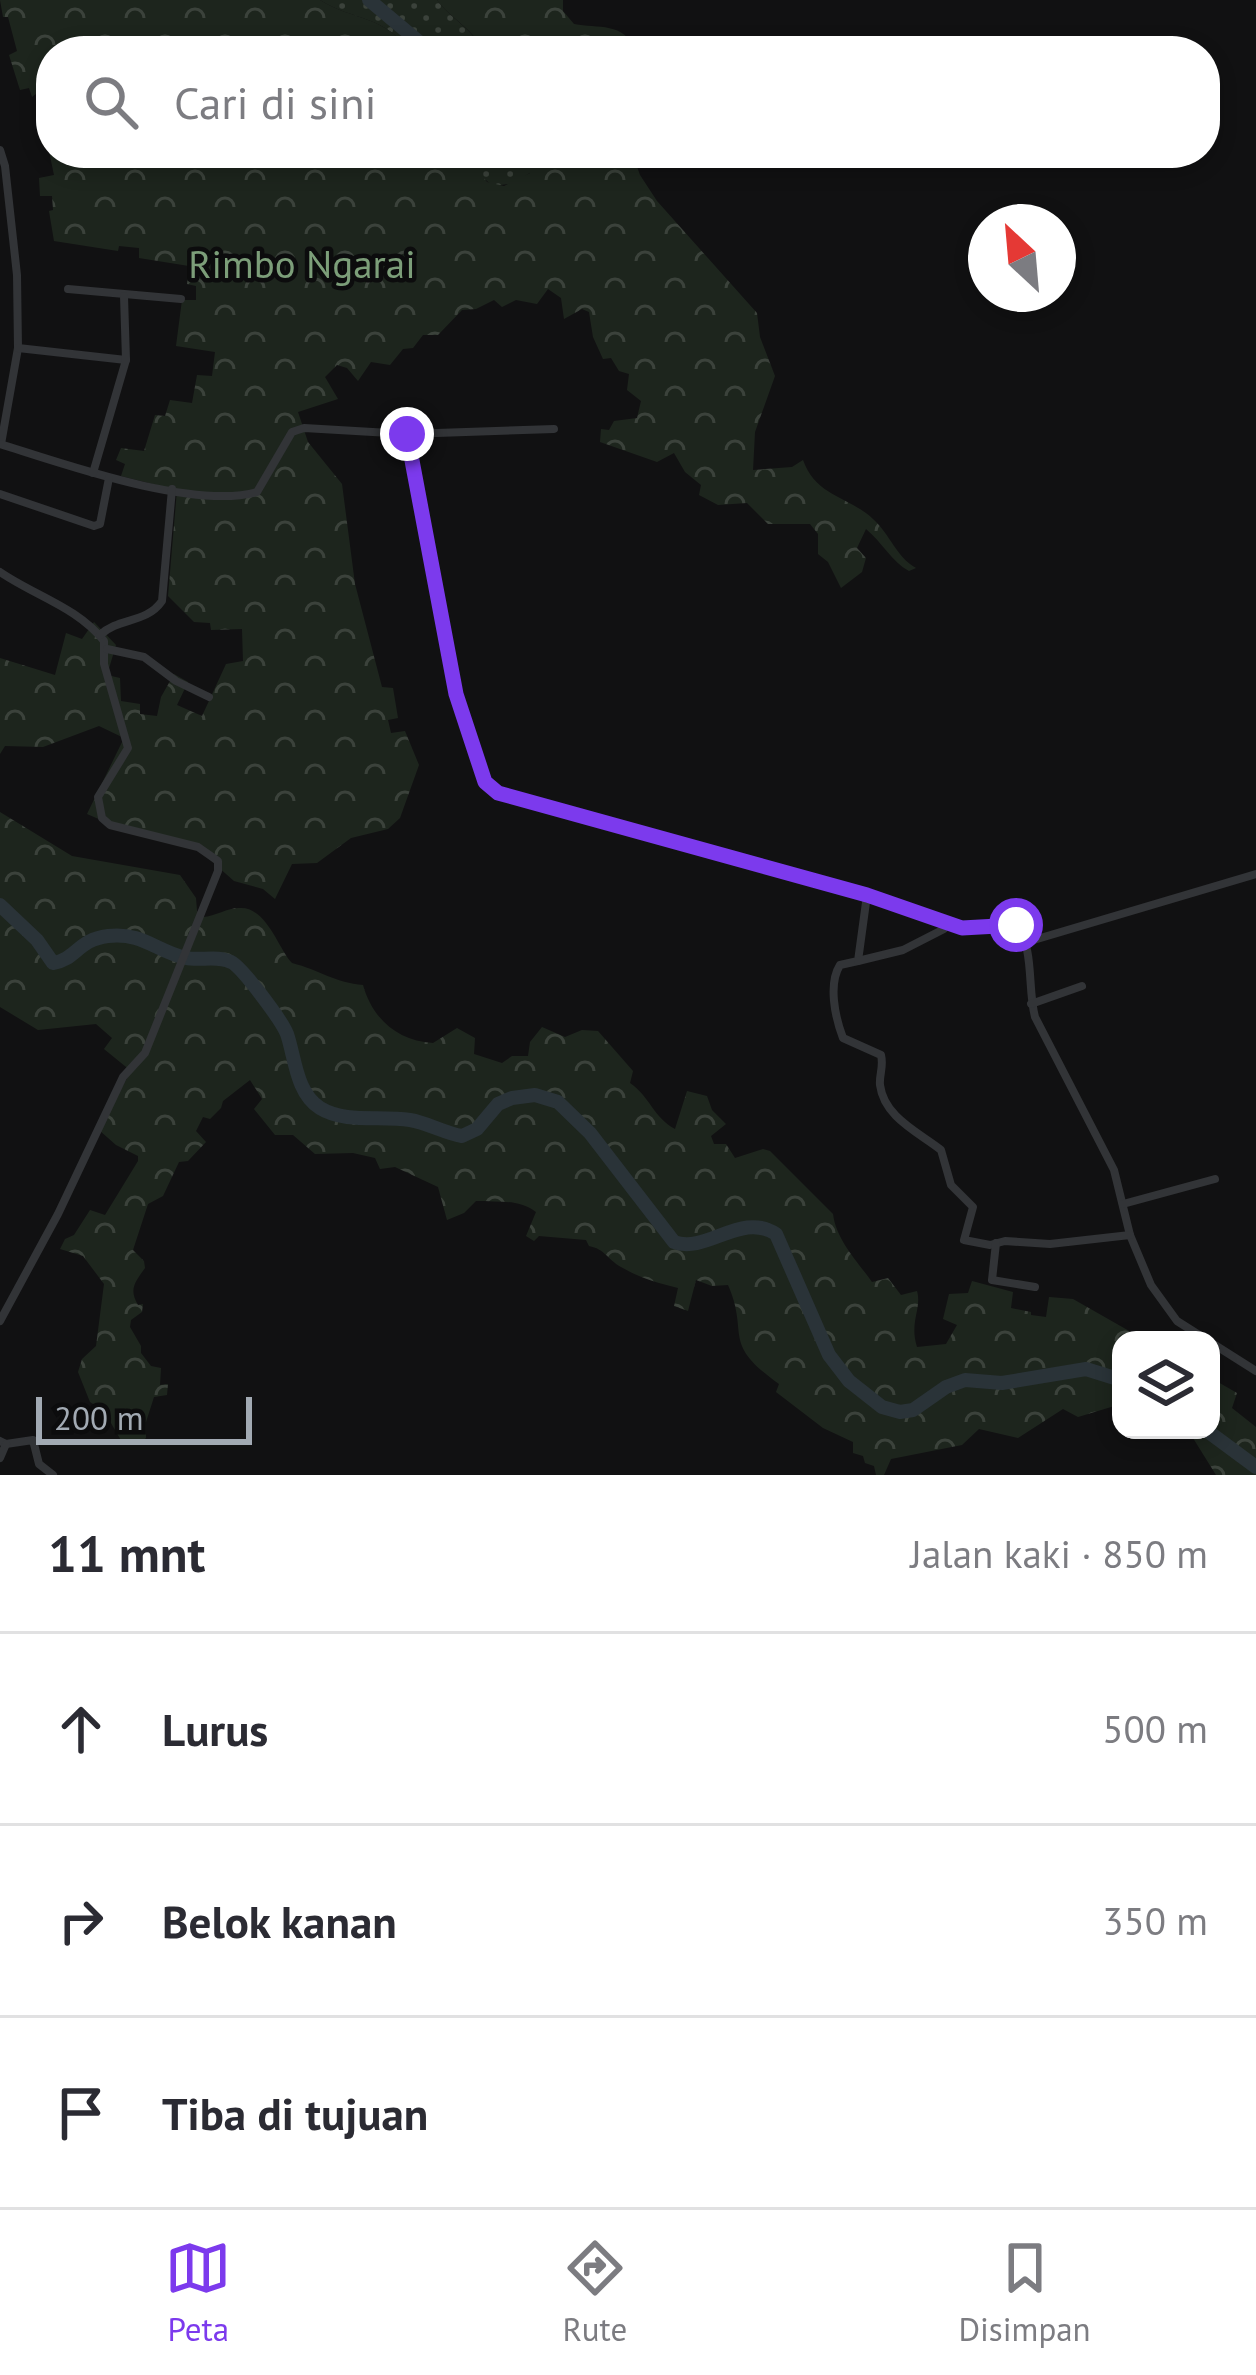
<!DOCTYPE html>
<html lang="id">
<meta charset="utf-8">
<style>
:root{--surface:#fff;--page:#f2f2f3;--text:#2b2b33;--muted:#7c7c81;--line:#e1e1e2;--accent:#7c3aed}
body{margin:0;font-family:"PT Sans",sans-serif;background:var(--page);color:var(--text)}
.controls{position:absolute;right:36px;bottom:36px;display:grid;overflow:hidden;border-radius:24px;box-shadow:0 6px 18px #0003}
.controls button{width:108px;height:108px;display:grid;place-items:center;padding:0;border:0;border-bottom:3px solid var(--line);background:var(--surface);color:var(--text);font:60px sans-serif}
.compass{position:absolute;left:968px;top:204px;width:108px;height:108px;border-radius:50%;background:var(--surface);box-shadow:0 6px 18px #0003;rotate:334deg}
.scale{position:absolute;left:36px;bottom:30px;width:216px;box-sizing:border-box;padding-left:12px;border:6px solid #a2aab3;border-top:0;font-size:33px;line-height:42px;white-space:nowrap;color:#a2aab3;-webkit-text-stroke:9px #0c0c0d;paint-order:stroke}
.stop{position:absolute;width:36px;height:36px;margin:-27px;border:9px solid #7c3aed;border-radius:50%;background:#fff}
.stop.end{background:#7c3aed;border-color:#fff;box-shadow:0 3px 12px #0008}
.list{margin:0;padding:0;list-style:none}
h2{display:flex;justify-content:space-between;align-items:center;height:156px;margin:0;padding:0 48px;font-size:51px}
h2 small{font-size:39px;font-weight:400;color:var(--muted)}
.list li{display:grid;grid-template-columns:78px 1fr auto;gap:36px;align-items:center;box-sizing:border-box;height:192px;padding:0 48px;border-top:3px solid var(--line)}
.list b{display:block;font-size:45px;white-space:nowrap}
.list em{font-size:39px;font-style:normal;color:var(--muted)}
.icon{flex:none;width:66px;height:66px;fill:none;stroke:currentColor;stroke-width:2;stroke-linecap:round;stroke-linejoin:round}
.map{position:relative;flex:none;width:1256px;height:1475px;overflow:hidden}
.search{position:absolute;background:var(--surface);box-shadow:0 6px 18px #0003;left:36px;right:36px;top:36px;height:132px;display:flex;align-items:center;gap:30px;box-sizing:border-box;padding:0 42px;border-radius:48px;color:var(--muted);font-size:45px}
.sheet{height:732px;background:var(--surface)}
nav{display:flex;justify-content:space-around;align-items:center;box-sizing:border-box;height:168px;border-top:3px solid var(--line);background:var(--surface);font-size:33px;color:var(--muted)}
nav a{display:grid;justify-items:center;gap:6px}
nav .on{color:var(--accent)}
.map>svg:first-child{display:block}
.grass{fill:url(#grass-dots)}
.forest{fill:url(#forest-crowns)}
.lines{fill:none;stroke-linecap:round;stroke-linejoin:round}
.river{stroke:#2a3338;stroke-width:14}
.minor{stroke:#323437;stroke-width:8}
.route{stroke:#7c3aed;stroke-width:15}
.labels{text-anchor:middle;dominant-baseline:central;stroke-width:9;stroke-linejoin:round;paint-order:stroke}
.park-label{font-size:39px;fill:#7c9e79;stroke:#0c0c0d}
</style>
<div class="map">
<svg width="1256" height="1475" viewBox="0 0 1256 1475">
<defs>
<pattern id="grass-dots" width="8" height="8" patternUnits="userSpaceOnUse" patternTransform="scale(3)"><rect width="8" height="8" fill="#1d251d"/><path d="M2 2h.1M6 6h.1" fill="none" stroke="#3b423b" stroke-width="1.8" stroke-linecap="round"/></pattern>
<pattern id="forest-crowns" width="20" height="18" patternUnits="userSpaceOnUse" patternTransform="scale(3)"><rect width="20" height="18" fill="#1d251d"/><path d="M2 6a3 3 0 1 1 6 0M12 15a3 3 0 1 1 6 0" fill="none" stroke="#3b423b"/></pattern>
</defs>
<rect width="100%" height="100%" fill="#111112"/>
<g class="grass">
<path d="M 320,0 L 437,0 C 450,18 475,31 483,51 L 407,51 C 390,17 351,20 320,0 Z"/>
<path d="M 466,153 L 515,153 L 531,172 L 515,183 L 493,186 L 481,176 Z"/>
</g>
<g class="forest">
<path d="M 0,0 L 320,0 C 351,20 390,17 407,51 L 51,51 L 51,86 L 48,84 L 32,97 L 29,88 L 20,90 L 9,55 L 17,51 L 8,17 L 3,17 Z"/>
<path d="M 437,0 L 563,0 L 563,11 L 574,24 C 597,29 625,21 635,51 L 483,51 C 476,31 450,18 437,0 Z"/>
<path d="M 51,145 L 51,153 L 466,153 L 487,182 L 504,186 L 530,173 L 515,153 L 632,153 L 640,175 L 657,201 L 757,313 L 760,337 L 775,376 L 755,432 L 753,470 L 792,467 L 803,460 C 816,497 849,496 873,519 C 890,534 896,557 916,568 L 909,571 C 892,562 882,542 866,529 L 857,548 L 866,558 L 862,572 L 841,588 L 828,562 L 818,554 L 818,534 L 810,524 L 768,524 L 747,503 L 718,505 L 699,495 L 701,485 L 685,472 L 674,453 L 657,462 L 600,442 L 601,429 L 609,430 L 614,421 L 637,418 L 641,401 L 627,390 L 629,374 L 619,371 L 611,358 L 603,359 L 593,337 L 589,312 L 582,309 L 564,319 L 561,298 L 548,289 L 537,304 L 516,300 L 502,307 L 494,300 L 476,309 L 462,310 L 438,335 L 423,335 L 413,348 L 403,349 L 390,365 L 371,362 L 358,381 L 347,368 L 337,365 L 325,377 L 338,399 L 298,412 L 308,442 L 342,484 L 355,584 L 382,687 L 393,688 L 398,718 L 388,720 L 391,733 L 405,731 L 419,765 L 400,818 L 388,829 L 351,838 L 317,863 L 292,864 L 275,899 L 263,889 L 234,881 L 192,844 L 122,829 L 87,814 L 124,738 L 99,726 L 43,747 L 5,746 L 0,754 L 0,658 L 55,675 L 66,633 L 82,639 L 94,622 L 116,645 L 107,675 L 120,678 L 121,701 L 140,704 L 140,714 L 157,716 L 161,697 L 174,674 L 188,682 L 177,705 L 202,716 L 226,664 L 243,661 L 242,629 L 211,630 L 210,623 L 194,622 L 168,596 L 177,490 L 121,476 L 125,464 L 116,460 L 121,448 L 144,451 L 155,415 L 165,416 L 170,400 L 192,403 L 197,375 L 212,376 L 215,352 L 176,346 L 182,300 L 196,300 L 196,286 L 187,284 L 189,266 L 139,258 L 139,248 L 119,246 L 118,251 L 54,241 L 49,211 L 53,210 L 52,196 L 40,196 L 39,178 L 54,175 L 48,146 Z"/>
<path d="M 0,812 L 72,856 L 180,875 L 196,898 L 197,911 L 203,917 C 216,916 229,907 241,908 C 267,908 279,950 292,963 C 319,970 336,983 363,985 C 372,1018 397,1041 433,1043 L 457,1028 L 475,1038 L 474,1054 L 502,1063 L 512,1056 L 528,1056 L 530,1042 L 542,1027 L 565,1037 L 582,1030 L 598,1031 L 633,1071 L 630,1083 C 651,1098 653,1117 675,1129 L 687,1091 L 707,1096 L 712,1110 L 726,1124 L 711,1136 L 714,1144 L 726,1144 L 735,1158 L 763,1149 L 770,1151 L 833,1214 C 836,1240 858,1262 872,1282 L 888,1278 L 901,1295 L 917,1291 C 922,1309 909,1322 917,1347 L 946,1344 L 957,1325 L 943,1319 L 949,1294 L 968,1293 L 972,1281 L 1013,1292 L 1011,1308 L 1031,1312 L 1031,1315 L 1046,1317 L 1049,1297 L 1073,1299 L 1145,1340 L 1121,1340 L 1121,1404 L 1078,1417 L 1063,1409 L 1018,1438 L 979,1429 L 962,1445 L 891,1459 L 884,1475 L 876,1475 L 874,1466 L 865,1463 L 863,1456 L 853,1453 L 853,1442 L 823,1428 L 776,1392 L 779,1384 C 720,1342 750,1335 728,1285 L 712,1286 L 696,1280 L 688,1311 L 674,1306 L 678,1288 C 658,1283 640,1278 621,1267 C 607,1259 605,1249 589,1246 L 586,1240 L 539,1236 L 534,1241 L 526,1236 L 536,1212 C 517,1198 499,1203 476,1201 L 464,1213 L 447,1220 L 438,1187 L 395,1167 L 380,1169 L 375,1158 L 353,1153 L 315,1154 L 293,1135 L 275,1135 L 254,1109 L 262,1099 L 250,1080 L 223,1101 L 221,1108 L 210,1119 L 203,1117 L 196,1131 L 206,1142 L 188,1161 L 179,1162 L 163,1196 L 148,1204 L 133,1250 L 144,1261 L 145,1268 C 136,1281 128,1289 138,1305 L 143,1304 L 142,1312 L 131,1320 L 130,1327 L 141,1346 L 141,1353 L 151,1366 L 161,1368 L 160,1385 L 168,1384 L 167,1395 L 154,1397 L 146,1422 L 146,1438 L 141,1442 L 122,1442 L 104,1411 L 90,1402 L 78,1372 L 82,1359 L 96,1346 L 104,1284 L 83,1256 L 60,1249 L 65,1239 L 74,1235 L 90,1210 L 105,1215 L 138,1161 L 138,1156 L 116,1145 L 99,1130 L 131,1071 L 104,1049 L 112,1038 L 96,1024 L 38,1030 L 0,1007 Z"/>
<path d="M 1211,1378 L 1237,1393 L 1232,1408 L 1256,1427 L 1256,1475 L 1216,1475 L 1188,1430 L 1211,1430 Z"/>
</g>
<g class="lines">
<g class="river">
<path d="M 369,0 L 430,51"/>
<path d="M 0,905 L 37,940 L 53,963 C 77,959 77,940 108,936 C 143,932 157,952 186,958 C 200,961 218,955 231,962 C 242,967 282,1021 287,1034 C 295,1057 296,1093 320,1108 C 346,1124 381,1115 410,1120 C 428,1123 444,1133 462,1136 L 477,1129 L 498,1104 L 512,1098 L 535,1095 L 558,1102 L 590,1133 L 674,1242 C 707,1254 741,1211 776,1234 L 829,1355 L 849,1381 L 882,1407 L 900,1412 L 913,1410 L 946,1387 L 965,1380 L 1002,1383 L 1086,1369 L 1121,1380"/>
<path d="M 1206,1430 L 1256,1467"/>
</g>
<g class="minor">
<path d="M 0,150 L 5,166 L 17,275 L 18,348 L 1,444"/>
<path d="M 68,289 L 181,299"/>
<path d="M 18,348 L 126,360"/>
<path d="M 407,434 C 415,477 426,520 434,562 C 445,617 457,758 498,793 L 867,895 L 962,928 L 1016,925 C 1035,949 1027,987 1035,1017 L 1114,1170 L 1130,1235 L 1151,1285 L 1177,1321 L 1256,1371"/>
<path d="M 0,444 C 64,464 193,510 257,492 L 292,432 L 304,428 L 407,434 L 554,429"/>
<path d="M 93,473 L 126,360 L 124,296"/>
<path d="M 0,494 L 94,526 L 100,524 L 109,478"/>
<path d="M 0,572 C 35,596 77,607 104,641 L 104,664 L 128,748 L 98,797 L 102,818 L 110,825 L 198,847 L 218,861 L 218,871 L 145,1053 L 123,1077 L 58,1214 L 0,1321"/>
<path d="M 100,635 C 119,617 146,624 162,601 L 172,489"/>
<path d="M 107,649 L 144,657 L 176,681 L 209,697"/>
<path d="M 867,895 L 858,961 L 840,965 C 828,984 835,1017 843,1038 L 881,1055 C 884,1067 879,1074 880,1085 C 884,1117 918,1132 941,1150 L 951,1185 L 973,1207 L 964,1240 L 990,1245 L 1005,1241 L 1050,1244 L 1130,1235"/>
<path d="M 1027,942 L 1256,874"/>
<path d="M 858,961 L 903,950 L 944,929 L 944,923"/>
<path d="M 1031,1004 L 1082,986"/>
<path d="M 1123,1204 L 1215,1179"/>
<path d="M 996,1243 L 992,1280 L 1035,1287"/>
<path d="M 0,1441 L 6,1444 L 33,1440 L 39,1464 L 53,1475"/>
<path d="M 0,1458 L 6,1444"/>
</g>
</g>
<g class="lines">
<path class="route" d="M 407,434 L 456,694 L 485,782 L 498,793 L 867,895 L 962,928 L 1016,925"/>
</g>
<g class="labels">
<g class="park-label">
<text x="302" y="263">Rimbo Ngarai</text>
</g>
</g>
</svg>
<div class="controls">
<button><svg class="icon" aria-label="layers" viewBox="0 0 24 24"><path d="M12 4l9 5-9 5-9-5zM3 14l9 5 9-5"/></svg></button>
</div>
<svg class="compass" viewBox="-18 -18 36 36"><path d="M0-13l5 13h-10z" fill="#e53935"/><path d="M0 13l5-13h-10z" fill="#7c7c81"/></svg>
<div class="scale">200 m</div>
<div class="stop" style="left:1016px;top:925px"></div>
<div class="stop end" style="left:407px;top:434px"></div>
<div class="search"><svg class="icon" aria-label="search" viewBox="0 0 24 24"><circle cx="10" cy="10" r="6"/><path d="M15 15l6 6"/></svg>Cari di sini</div>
</div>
<section class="sheet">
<h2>11 mnt<small>Jalan kaki · 850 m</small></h2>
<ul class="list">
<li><svg class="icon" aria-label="ahead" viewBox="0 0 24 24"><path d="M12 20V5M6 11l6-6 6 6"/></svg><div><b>Lurus</b></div><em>500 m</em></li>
<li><svg class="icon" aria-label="right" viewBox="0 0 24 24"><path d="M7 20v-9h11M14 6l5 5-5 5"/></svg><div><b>Belok kanan</b></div><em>350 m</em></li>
<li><svg class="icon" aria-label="arrive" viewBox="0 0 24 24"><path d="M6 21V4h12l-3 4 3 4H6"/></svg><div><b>Tiba di tujuan</b></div></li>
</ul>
</section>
<nav>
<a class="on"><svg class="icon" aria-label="map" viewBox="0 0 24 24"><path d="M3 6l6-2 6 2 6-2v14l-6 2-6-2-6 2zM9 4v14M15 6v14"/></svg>Peta</a>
<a><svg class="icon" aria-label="directions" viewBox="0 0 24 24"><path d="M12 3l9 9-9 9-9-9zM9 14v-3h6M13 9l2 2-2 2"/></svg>Rute</a>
<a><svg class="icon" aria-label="saved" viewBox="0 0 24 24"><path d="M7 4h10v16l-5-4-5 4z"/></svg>Disimpan</a>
</nav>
